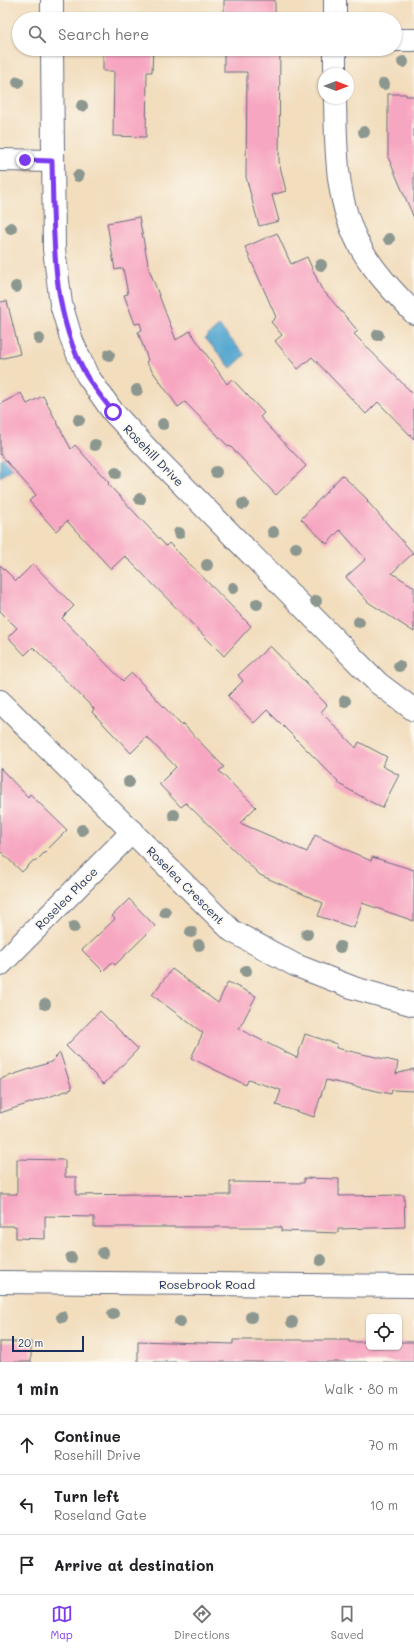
<!DOCTYPE html>
<meta charset="utf-8">
<style>
:root{--surface:#fff;--page:#f6f6f6;--text:#202124;--muted:#757577;--line:#e0e0e0;--accent:#7c3aed}
body{margin:0;font-family:Mali,sans-serif;background:var(--page);color:var(--text)}
.controls{position:absolute;right:12px;bottom:12px;display:grid;overflow:hidden;border-radius:6px;box-shadow:0 1px 3px #0004}
.controls button{width:36px;height:36px;display:grid;place-items:center;padding:0;border:0;border-bottom:1px solid var(--line);background:var(--surface);color:var(--text);font:20px sans-serif}
.compass{position:absolute;left:318px;top:68px;width:36px;height:36px;border-radius:50%;background:var(--surface);box-shadow:0 1px 3px #0004;rotate:90deg}
.scale{position:absolute;left:12px;bottom:10px;width:72px;box-sizing:border-box;padding-left:4px;border:2px solid #1b2f5e;border-top:0;font-size:11px;line-height:14px;white-space:nowrap;color:#1b2f5e;-webkit-text-stroke:3px #fbf7ec;paint-order:stroke}
.stop{position:absolute;width:12px;height:12px;margin:-9px;border:3px solid #7c3aed;border-radius:50%;background:#fff}
.stop.end{background:#7c3aed;border-color:#fff;box-shadow:0 1px 4px #0008}
.list{margin:0;padding:0;list-style:none}
h2{display:flex;justify-content:space-between;align-items:center;height:52px;margin:0;padding:0 16px;font-size:17px}
h2 small{font-size:13px;font-weight:400;color:var(--muted)}
.list li{display:grid;grid-template-columns:26px 1fr auto;gap:12px;align-items:center;box-sizing:border-box;height:60px;padding:0 16px;border-top:1px solid var(--line)}
.list b{display:block;font-size:15px;white-space:nowrap}
.list p{margin:0;font-size:13px;white-space:nowrap;color:var(--muted)}
.list em{font-size:13px;font-style:normal;color:var(--muted)}
.icon{flex:none;width:22px;height:22px;fill:none;stroke:currentColor;stroke-width:2;stroke-linecap:round;stroke-linejoin:round}
.map{position:relative;flex:none;width:414px;height:1362px;overflow:hidden}
.search{position:absolute;background:var(--surface);box-shadow:0 1px 3px #0004;left:12px;right:12px;top:12px;height:44px;display:flex;align-items:center;gap:10px;box-sizing:border-box;padding:0 14px;border-radius:22px;color:var(--muted);font-size:15px}
.sheet{height:232px;background:var(--surface)}
nav{display:flex;justify-content:space-around;align-items:center;box-sizing:border-box;height:56px;border-top:1px solid var(--line);background:var(--surface);font-size:11px;color:var(--muted)}
nav a{display:grid;justify-items:center;gap:2px}
nav .on{color:var(--accent)}
.map>svg:first-child{display:block}
.water{fill:#55a7d0;stroke:#386b97}
.building{fill:#f7a6c1}
.lines{fill:none;stroke-linecap:round;stroke-linejoin:round}
.street-casing{stroke:#666c7f;stroke-width:24}
.street{stroke:#fff;stroke-width:22}
.tree{fill:#8c978f}
.route{stroke:#7c3aed;stroke-width:5}
.labels{text-anchor:middle;dominant-baseline:central;stroke-width:3;stroke-linejoin:round;paint-order:stroke}
.street-label{font-size:12px;fill:#1b2f5e;stroke:#fbf7ec}
</style>
<div class="map">
<svg width="414" height="1362" viewBox="0 0 414 1362">
<rect width="100%" height="100%" fill="#fbf7ec"/>
<filter id="ink" filterUnits="userSpaceOnUse"><feTurbulence type="fractalNoise" baseFrequency=".025" numOctaves="2"/><feDisplacementMap in="SourceGraphic" scale="8" xChannelSelector="R" yChannelSelector="G"/><feConvolveMatrix kernelMatrix="1 2 1 2 8 2 1 2 1" color-interpolation-filters="sRGB"/></filter>
<filter id="wash" filterUnits="userSpaceOnUse"><feTurbulence type="fractalNoise" baseFrequency=".012" numOctaves="4" result="noise"/><feDisplacementMap in="SourceGraphic" scale="16" xChannelSelector="R" yChannelSelector="G"/><feGaussianBlur stdDeviation="0.9" result="paint"/><feColorMatrix in="noise" values="0 0 0 0 0 0 0 0 0 0 0 0 0 0 0 0 0 1.4 0 .05"/><feComposite in="paint" operator="in"/></filter>
<g filter="url(#wash)">
<rect width="100%" height="100%" fill="#f2ddbd"/>
<g class="water">
<path d="M 219,326 L 245,355 L 231,368 L 205,338 Z"/>
<path d="M 21,448 L 27,458 L 0,477 L 0,459 Z"/>
</g>
<g id="blocks">
<g class="building">
<path d="M 224,0 L 275,0 L 275,15 L 280,15 L 280,19 L 224,19 Z"/>
<path d="M 103,49 L 153,49 L 152,72 L 147,72 L 146,137 L 113,136 L 114,71 L 103,71 Z"/>
<path d="M 224,49 L 280,49 L 279,162 L 286,191 L 272,195 L 279,221 L 259,226 L 246,177 L 247,72 L 224,72 Z"/>
<path d="M 388,94 L 406,94 L 406,96 L 414,96 L 414,218 L 388,157 Z"/>
<path d="M 139,217 L 149,269 L 176,340 L 190,331 L 227,384 L 232,379 L 264,413 L 260,417 L 306,466 L 276,495 L 230,446 L 229,447 L 185,402 L 178,407 L 146,362 L 148,360 L 138,332 L 142,330 L 140,323 L 135,324 L 124,295 L 128,294 L 123,268 L 115,270 L 107,223 Z"/>
<path d="M 277,233 L 291,264 L 307,257 L 321,288 L 358,331 L 354,334 L 414,395 L 414,439 L 378,402 L 366,414 L 312,357 L 298,369 L 275,341 L 282,335 L 271,322 L 276,317 L 245,247 Z"/>
<path d="M 7,301 L 20,354 L 0,359 L 0,302 Z"/>
<path d="M 21,393 L 27,404 L 43,396 L 71,449 L 75,445 L 109,483 L 108,484 L 166,546 L 169,543 L 251,626 L 224,656 L 125,556 L 111,569 L 67,521 L 56,531 L 29,501 L 36,495 L 0,454 L 0,404 Z"/>
<path d="M 342,475 L 368,500 L 367,501 L 413,553 L 392,573 L 414,587 L 414,632 L 368,602 L 346,577 L 366,559 L 340,530 L 327,544 L 301,519 Z"/>
<path d="M 33,564 L 74,606 L 62,618 L 123,681 L 132,673 L 182,726 L 183,724 L 224,767 L 219,771 L 256,807 L 240,823 L 307,852 L 315,835 L 371,861 L 372,857 L 414,870 L 414,921 L 362,903 L 354,928 L 318,916 L 323,903 L 260,875 L 186,803 L 181,807 L 159,784 L 176,767 L 147,737 L 131,753 L 92,712 L 94,709 L 33,647 L 25,655 L 8,637 L 17,628 L 0,611 L 0,565 L 16,581 Z"/>
<path d="M 270,646 L 327,705 L 321,712 L 356,748 L 359,742 L 387,757 L 382,766 L 399,775 L 382,808 L 337,783 L 338,781 L 267,710 L 254,723 L 228,696 L 243,681 L 238,675 Z"/>
<path d="M 0,768 L 28,797 L 30,794 L 67,830 L 35,862 L 34,860 L 22,872 L 0,851 Z"/>
<path d="M 129,899 L 155,926 L 115,965 L 112,962 L 103,971 L 82,950 L 115,919 L 112,916 Z"/>
<path d="M 172,969 L 218,1003 L 228,982 L 256,996 L 239,1029 L 297,1058 L 305,1034 L 337,1044 L 336,1048 L 398,1062 L 396,1074 L 414,1069 L 414,1091 L 392,1090 L 391,1094 L 326,1080 L 314,1117 L 276,1105 L 281,1090 L 248,1080 L 246,1085 L 191,1058 L 203,1033 L 152,995 Z"/>
<path d="M 100,1011 L 138,1049 L 104,1084 L 66,1046 Z"/>
<path d="M 60,1053 L 72,1089 L 0,1113 L 0,1079 L 51,1062 Z"/>
<path d="M 17,1159 L 65,1160 L 65,1177 L 76,1177 L 76,1195 L 140,1194 L 140,1196 L 230,1195 L 230,1182 L 304,1183 L 304,1178 L 339,1179 L 339,1196 L 404,1195 L 405,1227 L 338,1229 L 338,1233 L 281,1231 L 281,1227 L 94,1227 L 94,1217 L 45,1216 L 45,1239 L 16,1238 L 16,1226 L 0,1226 L 0,1194 L 17,1194 Z"/>
<path d="M 233,1340 L 349,1340 L 349,1342 L 369,1342 L 369,1347 L 399,1347 L 399,1342 L 414,1342 L 414,1362 L 138,1362 L 138,1341 L 233,1344 Z"/>
<rect x="0" y="1342" width="31" height="20"/>
</g>
</g>
</g>
<g filter="url(#ink)">
<use href="#blocks" fill-opacity="0" stroke="#666c7f" stroke-width="1"/>
<g class="lines">
<defs>
<g id="street">
<path d="M 52,0 L 52,19"/>
<path d="M 335,0 L 335,19"/>
<path d="M 395,40 L 414,40"/>
<path d="M 52,49 L 54,249 L 61,304 L 72,341 L 87,375 L 113,412 L 153,455 L 378,683 L 414,710"/>
<path d="M 335,49 L 335,74"/>
<path d="M 335,98 C 336,149 335,204 362,250 C 376,274 395,293 414,313"/>
<path d="M 0,160 L 52,161"/>
<path d="M 0,701 L 232,931 L 295,965 L 354,988 L 414,1005"/>
<path d="M 0,965 L 133,831"/>
<path d="M 0,1282 L 414,1286"/>
</g>
</defs>
<use href="#street" class="street-casing"/>
<use href="#street" class="street"/>
</g>
<g class="tree">
<circle cx="403" cy="62" r="6"/>
<circle cx="18" cy="82" r="6"/>
<circle cx="384" cy="84" r="6"/>
<circle cx="82" cy="106" r="6"/>
<circle cx="364" cy="132" r="6"/>
<circle cx="78" cy="176" r="6"/>
<circle cx="11" cy="228" r="6"/>
<circle cx="389" cy="239" r="6"/>
<circle cx="321" cy="265" r="6"/>
<circle cx="16" cy="287" r="6"/>
<circle cx="378" cy="335" r="6"/>
<circle cx="39" cy="339" r="6"/>
<circle cx="109" cy="355" r="6"/>
<circle cx="137" cy="390" r="6"/>
<circle cx="79" cy="420" r="6"/>
<circle cx="163" cy="424" r="6"/>
<circle cx="95" cy="445" r="6"/>
<circle cx="216" cy="472" r="6"/>
<circle cx="116" cy="473" r="6"/>
<circle cx="140" cy="499" r="6"/>
<circle cx="243" cy="504" r="6"/>
<circle cx="273" cy="532" r="6"/>
<circle cx="179" cy="533" r="6"/>
<circle cx="296" cy="548" r="6"/>
<circle cx="207" cy="565" r="6"/>
<circle cx="233" cy="588" r="6"/>
<circle cx="316" cy="601" r="6"/>
<circle cx="257" cy="604" r="6"/>
<circle cx="359" cy="622" r="6"/>
<circle cx="399" cy="666" r="6"/>
<circle cx="345" cy="701" r="6"/>
<circle cx="129" cy="782" r="6"/>
<circle cx="174" cy="815" r="6"/>
<circle cx="82" cy="830" r="6"/>
<circle cx="165" cy="912" r="6"/>
<circle cx="74" cy="927" r="6"/>
<circle cx="191" cy="932" r="6"/>
<circle cx="307" cy="934" r="6"/>
<circle cx="199" cy="945" r="6"/>
<circle cx="340" cy="947" r="6"/>
<circle cx="246" cy="971" r="6"/>
<circle cx="45" cy="1004" r="6"/>
<circle cx="103" cy="1253" r="6"/>
<circle cx="71" cy="1258" r="6"/>
<circle cx="321" cy="1260" r="6"/>
<circle cx="113" cy="1314" r="6"/>
<circle cx="62" cy="1317" r="6"/>
<circle cx="251" cy="1317" r="6"/>
<circle cx="180" cy="1322" r="6"/>
<circle cx="292" cy="1322" r="6"/>
</g>
</g>
<g class="lines" filter="url(#ink)">
<path class="route" d="M 25,160 L 52,161 C 54,233 50,310 86,375 C 94,388 104,400 113,412"/>
</g>
<g class="labels">
<g class="street-label">
<text transform="translate(154 455) rotate(46)">Rosehill Drive</text>
<text transform="translate(186 885) rotate(45)">Roselea Crescent</text>
<text transform="translate(66 898) rotate(-45)">Roselea Place</text>
<text x="207" y="1284">Rosebrook Road</text>
</g>
</g>
</svg>
<div class="controls">
<button><svg class="icon" aria-label="locate" viewBox="0 0 24 24"><circle cx="12" cy="12" r="6"/><path d="M12 2v4M12 18v4M2 12h4M18 12h4"/></svg></button>
</div>
<svg class="compass" viewBox="-18 -18 36 36"><path d="M0-13l5 13h-10z" fill="#e53935"/><path d="M0 13l5-13h-10z" fill="#757577"/></svg>
<div class="scale">20 m</div>
<div class="stop" style="left:113px;top:412px"></div>
<div class="stop end" style="left:25px;top:160px"></div>
<div class="search"><svg class="icon" aria-label="search" viewBox="0 0 24 24"><circle cx="10" cy="10" r="6"/><path d="M15 15l6 6"/></svg>Search here</div>
</div>
<section class="sheet">
<h2>1 min<small>Walk · 80 m</small></h2>
<ul class="list">
<li><svg class="icon" aria-label="ahead" viewBox="0 0 24 24"><path d="M12 20V5M6 11l6-6 6 6"/></svg><div><b>Continue</b><p>Rosehill Drive</p></div><em>70 m</em></li>
<li><svg class="icon" aria-label="left" viewBox="0 0 24 24"><path d="M17 20v-9H6M10 6l-5 5 5 5"/></svg><div><b>Turn left</b><p>Roseland Gate</p></div><em>10 m</em></li>
<li><svg class="icon" aria-label="arrive" viewBox="0 0 24 24"><path d="M6 21V4h12l-3 4 3 4H6"/></svg><div><b>Arrive at destination</b></div></li>
</ul>
</section>
<nav>
<a class="on"><svg class="icon" aria-label="map" viewBox="0 0 24 24"><path d="M3 6l6-2 6 2 6-2v14l-6 2-6-2-6 2zM9 4v14M15 6v14"/></svg>Map</a>
<a><svg class="icon" aria-label="directions" viewBox="0 0 24 24"><path d="M12 3l9 9-9 9-9-9zM9 14v-3h6M13 9l2 2-2 2"/></svg>Directions</a>
<a><svg class="icon" aria-label="saved" viewBox="0 0 24 24"><path d="M7 4h10v16l-5-4-5 4z"/></svg>Saved</a>
</nav>
